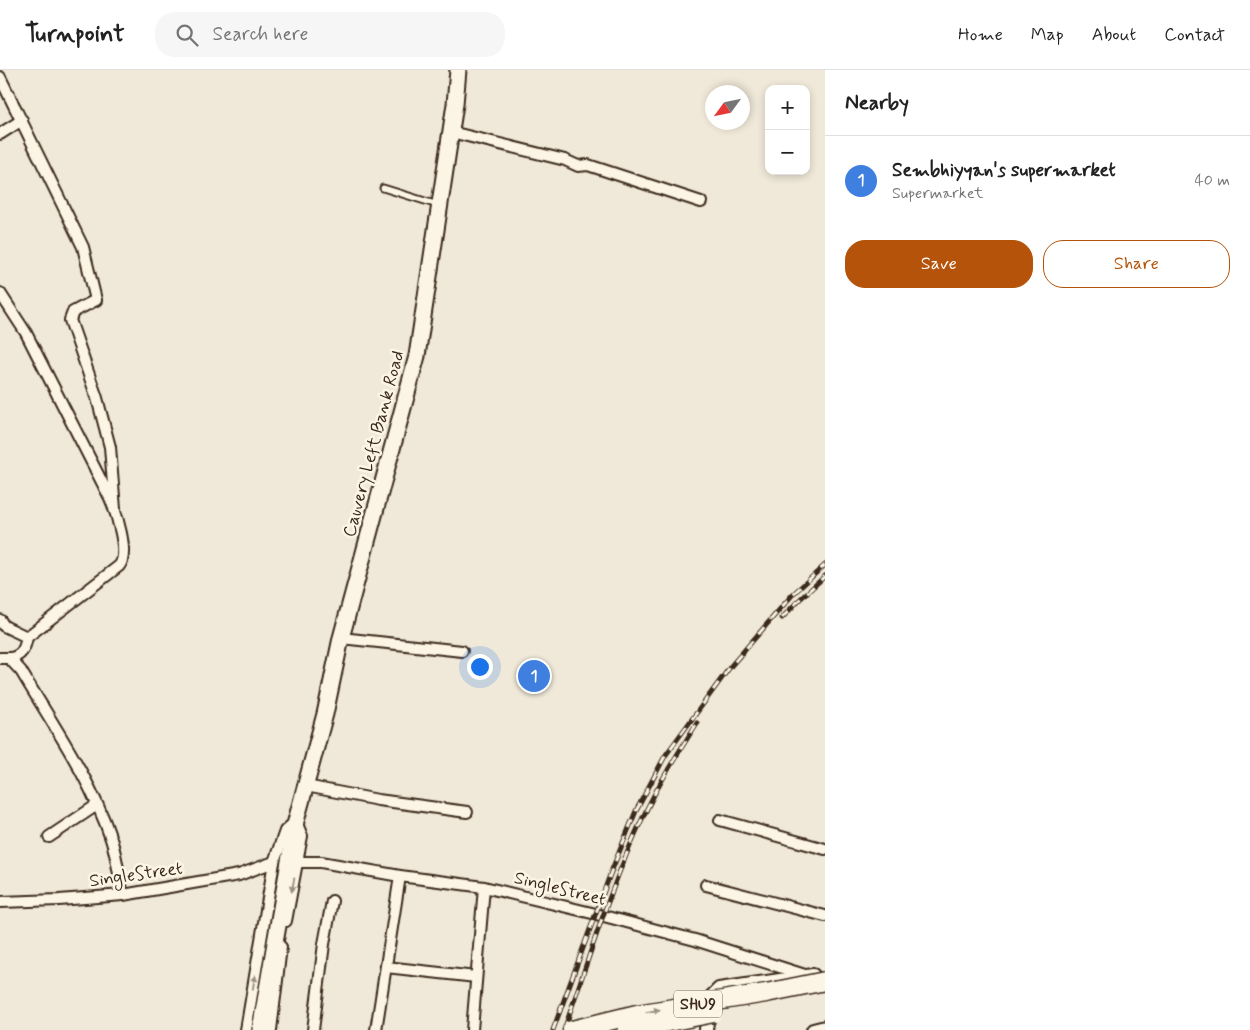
<!DOCTYPE html>
<meta charset="utf-8">
<style>
:root{--surface:#fff;--page:#f6f6f6;--text:#222;--muted:#767676;--line:#e0e0e0;--accent:#b45309}
body{margin:0;font-family:Mynerve,sans-serif;background:var(--page);color:var(--text)}
.controls{position:absolute;right:15px;top:15px;display:grid;overflow:hidden;border-radius:10px;box-shadow:0 2px 8px #0003}
.controls button{width:45px;height:45px;display:grid;place-items:center;padding:0;border:0;border-bottom:1px solid var(--line);background:var(--surface);color:var(--text);font:25px sans-serif}
.compass{position:absolute;left:705px;top:15px;width:45px;height:45px;border-radius:50%;background:var(--surface);box-shadow:0 2px 8px #0003;rotate:237deg}
.you{position:absolute;left:479px;top:596px;width:18px;height:18px;margin:-12px;border:4px solid #fff;border-radius:50%;background:#1a73e8;box-shadow:0 0 0 8px #1a73e833}
.badge{display:grid;place-items:center;width:32px;height:32px;border-radius:50%;background:var(--accent);color:#fff;font-size:16px;font-weight:700}
.pin{position:absolute;translate:-50% -50%;border:2px solid #fff;box-shadow:0 1px 5px #0006}
.list{margin:0;padding:0;list-style:none}
h2{display:flex;justify-content:space-between;align-items:center;height:65px;margin:0;padding:0 20px;font-size:21px}
h2 small{font-size:16px;font-weight:400;color:var(--muted)}
.list li{display:grid;grid-template-columns:32px 1fr auto;gap:15px;align-items:center;box-sizing:border-box;height:90px;padding:0 20px;border-top:1px solid var(--line)}
.list b{display:block;font-size:19px;white-space:nowrap}
.list p{margin:0;font-size:16px;white-space:nowrap;color:var(--muted)}
.list em{font-size:16px;font-style:normal;color:var(--muted)}
.actions{display:flex;gap:10px;padding:15px 20px}
.actions a{flex:1;padding:11px 0;border:1px solid var(--accent);border-radius:20px;text-align:center;font-size:18px;color:var(--accent)}
.actions .main{background:var(--accent);color:#fff}
.icon{flex:none;width:28px;height:28px;fill:none;stroke:currentColor;stroke-width:2;stroke-linecap:round;stroke-linejoin:round}
.map{position:relative;flex:none;width:825px;height:960px;overflow:hidden}
header{display:flex;align-items:center;gap:30px;box-sizing:border-box;height:70px;padding:0 25px;background:var(--surface);border-bottom:1px solid var(--line)}
header strong{font-size:24px}
nav{display:flex;gap:28px;margin-inline-start:auto;font-size:18px}
.search{width:350px;height:45px;background:var(--page);display:flex;align-items:center;gap:12px;box-sizing:border-box;padding:0 18px;border-radius:20px;color:var(--muted);font-size:19px}
main{display:flex}
aside{flex:1;background:var(--surface)}
.map>svg:first-child{display:block}
.lines{fill:none;stroke-linecap:round;stroke-linejoin:round}
.service-casing{stroke:#3b2a1e;stroke-width:9}
.minor-casing{stroke:#3b2a1e;stroke-width:14}
.tertiary-casing{stroke:#3b2a1e;stroke-width:16}
.secondary-casing{stroke:#3b2a1e;stroke-width:19}
.service{stroke:#fcf5e5;stroke-width:5}
.minor{stroke:#fcf5e5;stroke-width:10}
.tertiary{stroke:#fcf5e5;stroke-width:12}
.secondary{stroke:#fcf5e5;stroke-width:15}
.rail-casing{stroke:#3b2a1e;stroke-width:5}
.rail{stroke:#fcf5e5;stroke-width:3;stroke-dasharray:9;stroke-linecap:butt}
.trunk-bridge-casing{stroke:#3b2a1e;stroke-width:21;stroke-linecap:butt}
.trunk-bridge{stroke:#fcf5e5;stroke-width:18}
.oneway{fill:#9c9082}
.labels{text-anchor:middle;dominant-baseline:central;stroke-width:5;stroke-linejoin:round;paint-order:stroke}
.shield{fill:#fcf5e5;stroke:#75675a;stroke-width:1}
.shield-label{font-size:16px;font-weight:bold;fill:#3b2a1e}
.street-label{font-size:18px;fill:#3b2a1e;stroke:#fcf5e5}
</style>
<header>
<strong>Turnpoint</strong>
<div class="search"><svg class="icon" aria-label="search" viewBox="0 0 24 24"><circle cx="10" cy="10" r="6"/><path d="M15 15l6 6"/></svg>Search here</div>
<nav><a>Home</a><a>Map</a><a>About</a><a>Contact</a></nav>
</header>
<main>
<div class="map">
<svg width="825" height="960" viewBox="0 0 825 960">
<rect width="100%" height="100%" fill="#f0e9d9"/>
<filter id="ink" filterUnits="userSpaceOnUse"><feTurbulence type="fractalNoise" baseFrequency=".02" numOctaves="2"/><feDisplacementMap in="SourceGraphic" scale="10" xChannelSelector="R" yChannelSelector="G"/><feConvolveMatrix kernelMatrix="1 2 1 2 8 2 1 2 1" color-interpolation-filters="sRGB"/></filter>
<g filter="url(#ink)">
<g class="lines">
<defs>
<path id="service" d="M 383,118 L 438,135"/>
<g id="minor">
<path d="M 0,7 L 83,177 L 96,230 L 73,242 L 70,250 L 97,328 L 110,377 L 115,439"/>
<path d="M 451,62 L 565,90 L 578,96 L 588,95 L 701,132"/>
<path d="M 0,64 L 22,50"/>
<path d="M 0,223 L 26,263 L 110,428 C 116,442 130,484 119,496 L 27,567 C 25,578 22,587 9,588"/>
<path d="M 0,550 L 4,556 L 27,567"/>
<path d="M 341,568 L 462,581"/>
<path d="M 0,588 L 9,588 L 21,601 C 53,655 91,709 111,769 C 117,787 119,807 123,825"/>
<path d="M 306,716 L 378,730 L 467,742"/>
<path d="M 720,750 L 825,779"/>
<path d="M 49,767 L 97,735"/>
<path d="M 297,792 L 321,792 L 400,806 L 484,817 L 596,844 L 695,870 L 808,906"/>
<path d="M 706,815 L 825,846"/>
<path d="M 0,832 L 59,830 L 123,825 L 239,805 L 274,792"/>
<path d="M 386,897 L 476,907"/>
<path d="M 246,960 L 274,792 L 285,761 L 296,751 L 302,766 L 286,851"/>
<path d="M 271,960 L 281,877"/>
<path d="M 313,960 L 324,874 L 332,831"/>
<path d="M 376,960 L 400,806"/>
<path d="M 472,960 L 484,817"/>
</g>
<g id="tertiary">
<path d="M 706,960 L 710,928 L 719,919 L 813,905"/>
<path d="M 813,960 L 825,957"/>
</g>
<path id="secondary" d="M 260,960 L 296,751 L 325,644 L 341,568 L 417,286 L 455,34 L 458,0"/>
</defs>
<use href="#service" class="service-casing"/>
<use href="#minor" class="minor-casing"/>
<use href="#tertiary" class="tertiary-casing"/>
<use href="#secondary" class="secondary-casing"/>
<use href="#service" class="service"/>
<use href="#minor" class="minor"/>
<use href="#tertiary" class="tertiary"/>
<use href="#secondary" class="secondary"/>
<defs>
<g id="rail">
<path d="M 782,548 L 798,531 L 825,506"/>
<path d="M 553,960 L 611,802 L 636,741 L 665,686 L 730,597 L 793,524 L 825,495"/>
<path d="M 564,960 C 589,888 611,814 644,745 C 659,713 678,683 697,653"/>
</g>
</defs>
<use href="#rail" class="rail-casing"/>
<use href="#rail" class="rail"/>
<defs>
<g id="trunk-bridge">
<path d="M 572,960 L 637,944 L 766,923 L 825,911"/>
<path d="M 627,960 L 714,943"/>
</g>
</defs>
<use href="#trunk-bridge" class="trunk-bridge-casing"/>
<use href="#trunk-bridge" class="trunk-bridge"/>
</g>
<defs><path id="oneway-solid" d="M-6-.8H1V-3.2L6.5 0L1 3.2V.8H-6Z" transform="scale(1.25)"/></defs>
<g class="oneway">
<use href="#oneway-solid" transform="translate(293 815) rotate(101)"/>
<use href="#oneway-solid" transform="translate(254 912) rotate(-80)"/>
<use href="#oneway-solid" transform="translate(653 941) rotate(-10)"/>
</g>
</g>
<g class="labels">
<rect class="shield" x="674" y="920.5" width="48" height="27" rx="4"/>
<g class="shield-label">
<text x="698" y="934">SHU9</text>
</g>
<g class="street-label">
<text transform="translate(374 374) rotate(-75)">Cauvery Left Bank Road</text>
<text transform="translate(136 805) rotate(-8)">SingleStreet</text>
<text transform="translate(560 819) rotate(14)">SingleStreet</text>
</g>
</g>
</svg>
<div class="controls">
<button>+</button>
<button>−</button>
</div>
<svg class="compass" viewBox="-18 -18 36 36"><path d="M0-13l5 13h-10z" fill="#e53935"/><path d="M0 13l5-13h-10z" fill="#767676"/></svg>
<div class="you"></div>
<div class="pin badge" style="left:534px;top:606px;background:#3f7fe0">1</div>
</div>
<aside>
<h2>Nearby<small></small></h2>
<ul class="list">
<li><span class="badge" style="background:#3f7fe0">1</span><div><b>Sembhiyyan's supermarket</b><p>Supermarket</p></div><em>40 m</em></li>
</ul>
<div class="actions"><a class="main">Save</a><a>Share</a></div>
</aside>
</main>
